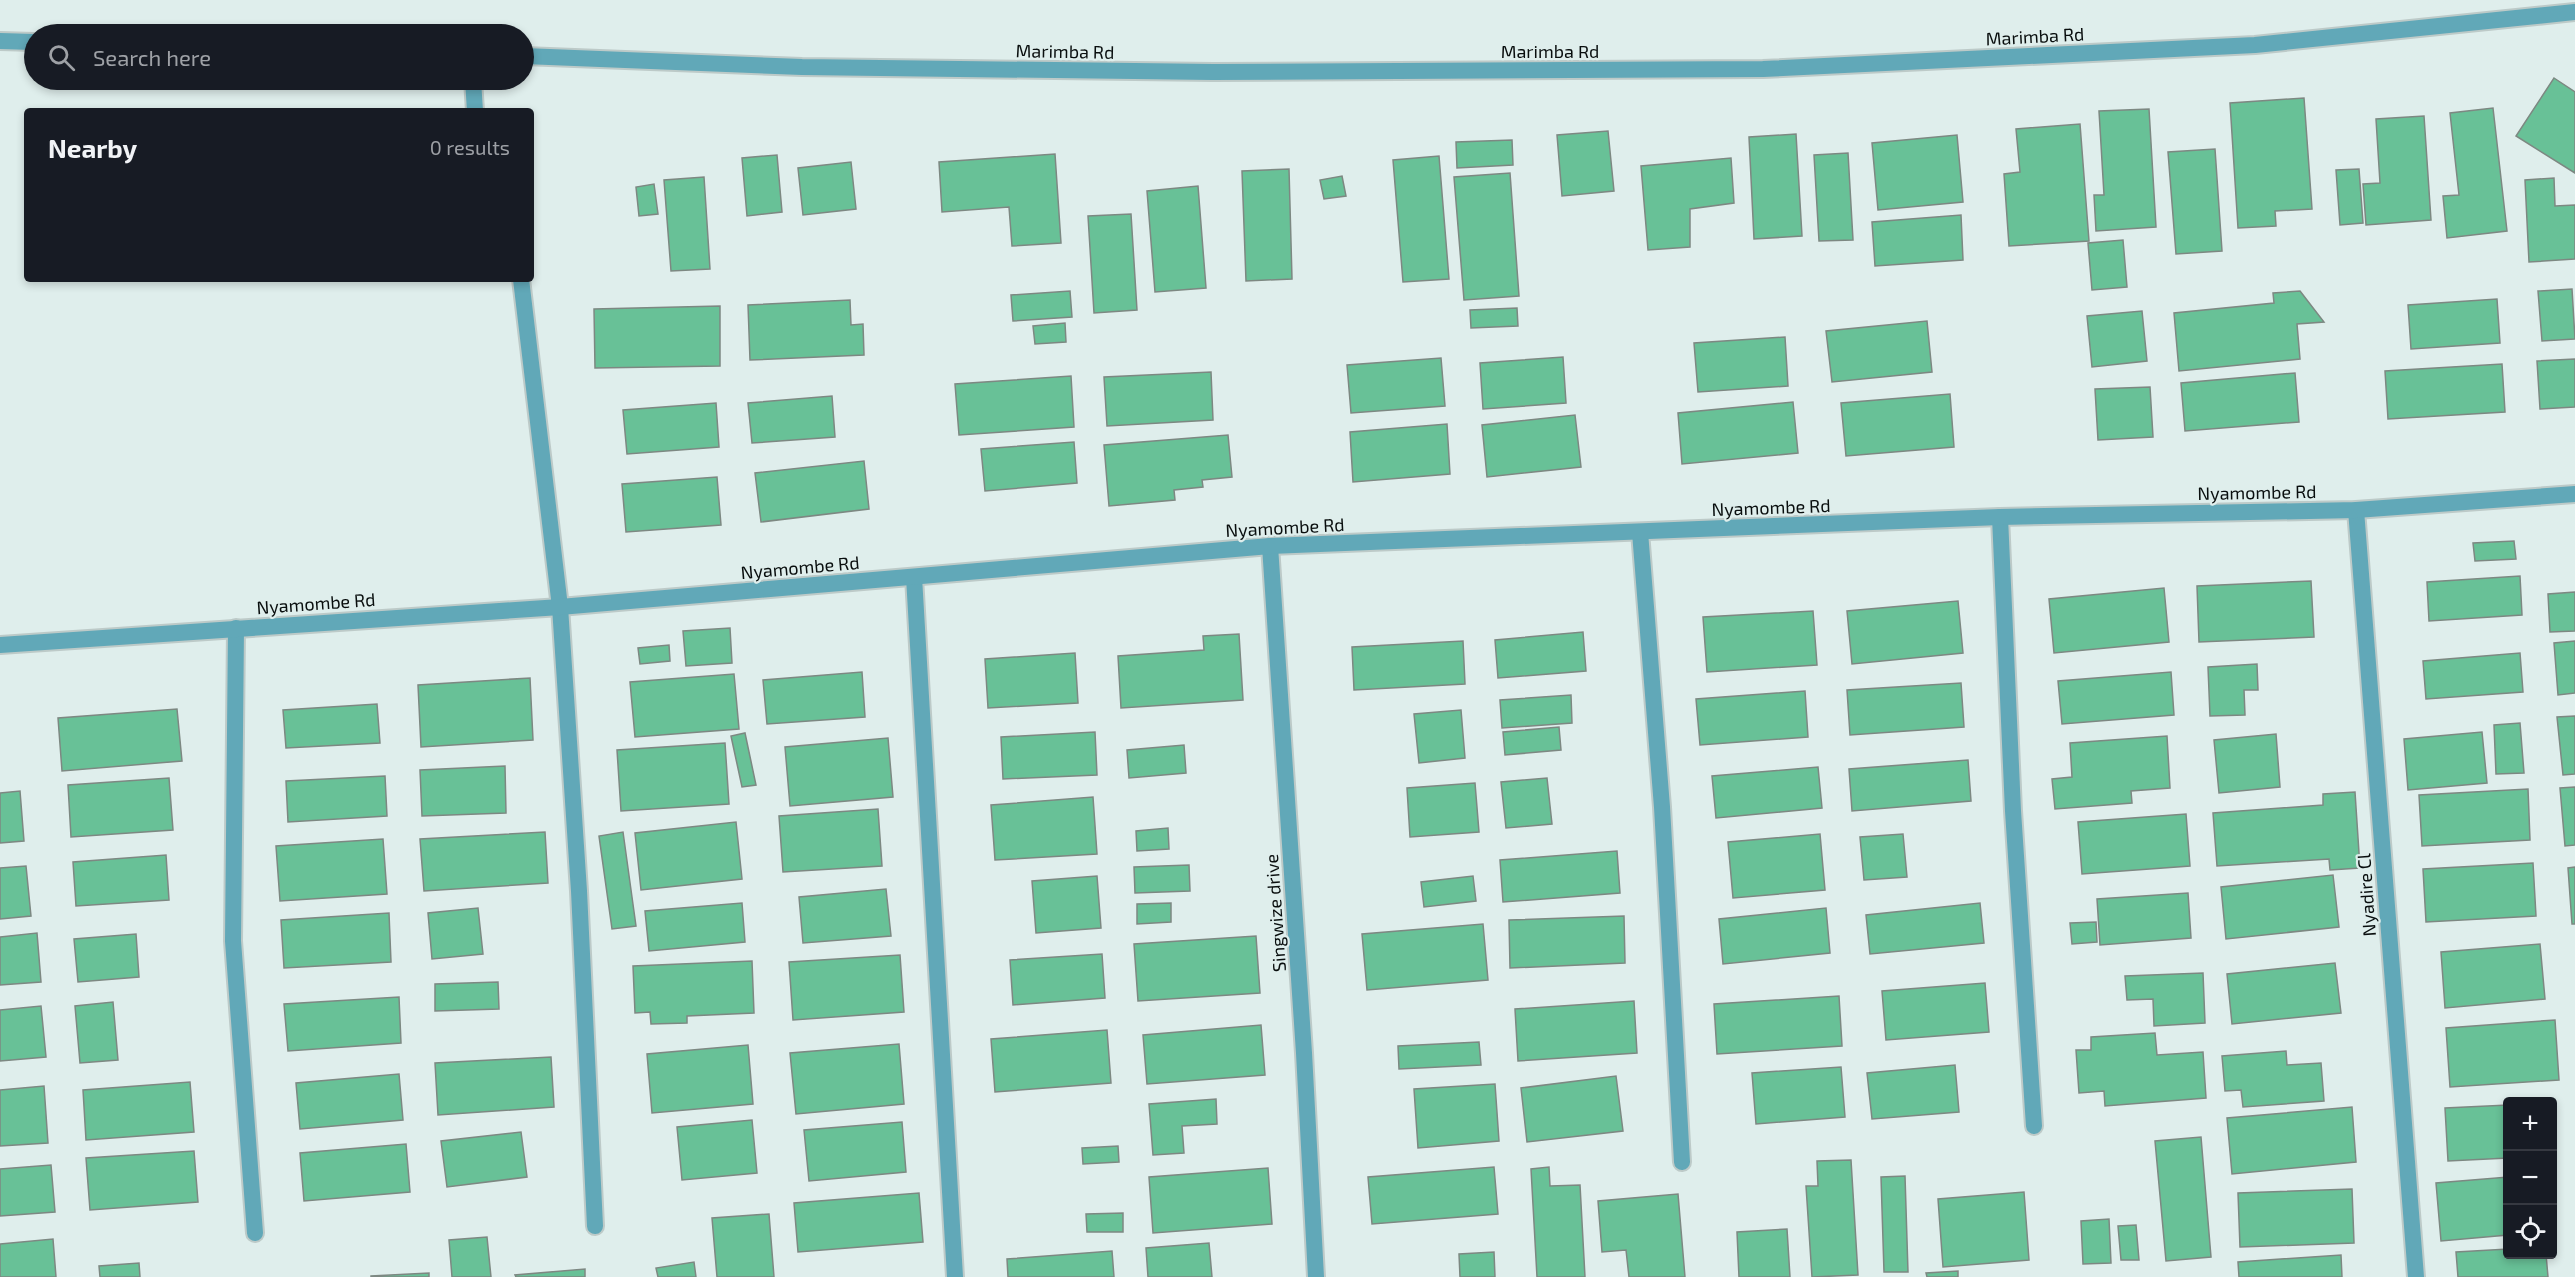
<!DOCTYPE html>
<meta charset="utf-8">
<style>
:root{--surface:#171b24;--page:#242831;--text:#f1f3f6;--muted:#9ea1a6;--line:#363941}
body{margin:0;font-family:"Exo 2",sans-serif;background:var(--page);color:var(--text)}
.controls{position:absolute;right:18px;bottom:18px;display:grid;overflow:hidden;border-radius:6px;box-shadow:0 3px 9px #0003}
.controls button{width:54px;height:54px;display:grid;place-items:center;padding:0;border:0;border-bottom:2px solid var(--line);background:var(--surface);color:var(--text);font:30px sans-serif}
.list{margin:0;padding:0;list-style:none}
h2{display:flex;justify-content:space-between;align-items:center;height:78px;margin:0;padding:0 24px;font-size:26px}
h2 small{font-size:20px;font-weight:400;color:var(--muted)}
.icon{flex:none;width:33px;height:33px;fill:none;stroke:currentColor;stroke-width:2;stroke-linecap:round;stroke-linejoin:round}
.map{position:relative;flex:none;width:2575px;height:1277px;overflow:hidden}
.search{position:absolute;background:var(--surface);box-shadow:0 3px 9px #0003;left:24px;top:24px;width:510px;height:66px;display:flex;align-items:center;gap:15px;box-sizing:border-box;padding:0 21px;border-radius:33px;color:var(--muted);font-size:22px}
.panel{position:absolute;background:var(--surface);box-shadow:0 3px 9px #0003;left:24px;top:108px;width:510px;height:174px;border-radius:6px}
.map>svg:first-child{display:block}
.building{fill:#68c197;stroke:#7d8882;stroke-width:1.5}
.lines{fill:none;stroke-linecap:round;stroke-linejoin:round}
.minor-casing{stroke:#bdcac8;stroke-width:20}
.tertiary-casing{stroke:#bdcac8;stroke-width:20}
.minor{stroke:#61a8b8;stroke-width:16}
.tertiary{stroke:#61a8b8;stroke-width:16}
.labels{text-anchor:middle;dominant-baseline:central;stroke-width:4.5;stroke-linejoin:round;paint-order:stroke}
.street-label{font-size:18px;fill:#090e0e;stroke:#dfeeec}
</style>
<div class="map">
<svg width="2575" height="1277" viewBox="0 0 2575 1277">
<rect width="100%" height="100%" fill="#dfeeec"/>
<g class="building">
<path d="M 2554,78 L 2575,92 L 2575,173 L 2516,136 Z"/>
<path d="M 2304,98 L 2312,209 L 2275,211 L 2276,226 L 2238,228 L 2230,103 Z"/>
<path d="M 2493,108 L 2507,231 L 2447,238 L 2443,196 L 2459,195 L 2450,113 Z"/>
<path d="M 2149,109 L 2156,227 L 2096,231 L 2094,195 L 2104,195 L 2099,111 Z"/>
<path d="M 2424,116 L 2431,220 L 2366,225 L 2363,184 L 2380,183 L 2376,119 Z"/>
<path d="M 2080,124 L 2089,241 L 2009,246 L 2004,174 L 2020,172 L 2016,129 Z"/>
<path d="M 1608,131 L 1614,191 L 1562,196 L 1557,135 Z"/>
<path d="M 1796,134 L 1802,236 L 1754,239 L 1749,137 Z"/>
<path d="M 1957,135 L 1963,202 L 1878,210 L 1872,143 Z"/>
<path d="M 1512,140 L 1513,165 L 1457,168 L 1456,142 Z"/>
<path d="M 2215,149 L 2222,251 L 2176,254 L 2168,152 Z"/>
<path d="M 1848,153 L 1853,240 L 1819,241 L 1814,155 Z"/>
<path d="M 1055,154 L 1061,243 L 1012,246 L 1009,207 L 942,212 L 939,162 Z"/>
<path d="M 777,155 L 782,212 L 747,216 L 742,158 Z"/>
<path d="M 1439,156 L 1449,279 L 1403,282 L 1393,160 Z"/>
<path d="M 1731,158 L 1734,203 L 1690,209 L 1690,247 L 1648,250 L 1641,166 Z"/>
<path d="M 851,162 L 856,209 L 803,215 L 798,168 Z"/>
<path d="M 1289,169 L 1292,279 L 1246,281 L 1242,171 Z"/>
<path d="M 2359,169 L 2363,223 L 2340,225 L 2336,170 Z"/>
<path d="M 1510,173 L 1519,296 L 1464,300 L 1454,177 Z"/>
<path d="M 1342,176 L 1346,196 L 1324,199 L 1320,180 Z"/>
<path d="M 704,177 L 710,269 L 671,271 L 664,180 Z"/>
<path d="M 2554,178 L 2555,206 L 2575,205 L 2575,259 L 2529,262 L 2525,180 Z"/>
<path d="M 654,184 L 658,214 L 639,216 L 636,187 Z"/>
<path d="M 1198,186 L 1206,288 L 1155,292 L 1147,191 Z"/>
<path d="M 1131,214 L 1137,310 L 1094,313 L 1088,216 Z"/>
<path d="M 1961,215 L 1963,260 L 1875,266 L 1872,222 Z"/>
<path d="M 2123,240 L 2127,287 L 2092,290 L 2088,243 Z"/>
<path d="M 2572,289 L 2575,339 L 2542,341 L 2538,291 Z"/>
<path d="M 1070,291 L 1072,317 L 1013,321 L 1011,295 Z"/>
<path d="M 2300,291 L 2324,322 L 2297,324 L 2300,359 L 2179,371 L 2174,313 L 2274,303 L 2273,293 Z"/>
<path d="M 2497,299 L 2500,343 L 2411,349 L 2408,305 Z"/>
<path d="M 850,300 L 851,325 L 863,324 L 864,355 L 750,360 L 748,305 Z"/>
<path d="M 720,306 L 720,366 L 595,368 L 594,309 Z"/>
<path d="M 1517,308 L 1518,326 L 1471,328 L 1470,310 Z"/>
<path d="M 2142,311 L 2147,361 L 2092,367 L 2087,316 Z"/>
<path d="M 1927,321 L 1932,372 L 1832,382 L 1826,331 Z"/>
<path d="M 1065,323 L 1066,342 L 1035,344 L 1033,326 Z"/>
<path d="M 1785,337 L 1788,386 L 1698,392 L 1694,343 Z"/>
<path d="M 1563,357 L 1566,403 L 1483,409 L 1480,363 Z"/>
<path d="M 1441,358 L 1445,406 L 1351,413 L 1347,365 Z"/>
<path d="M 2575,359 L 2575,407 L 2540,409 L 2537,361 Z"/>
<path d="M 2502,364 L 2505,412 L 2388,419 L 2385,371 Z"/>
<path d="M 1211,372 L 1213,420 L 1107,426 L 1104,377 Z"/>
<path d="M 2295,373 L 2299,422 L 2185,431 L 2181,383 Z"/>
<path d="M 1071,376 L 1074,427 L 959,435 L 955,384 Z"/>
<path d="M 2150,387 L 2153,437 L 2098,440 L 2095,389 Z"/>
<path d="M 1950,394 L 1954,447 L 1846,456 L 1841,403 Z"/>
<path d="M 832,396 L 835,437 L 752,443 L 748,403 Z"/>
<path d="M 1793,402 L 1798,453 L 1682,464 L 1678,413 Z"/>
<path d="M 716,403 L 719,447 L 627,454 L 623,410 Z"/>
<path d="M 1575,415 L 1581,467 L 1487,477 L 1482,425 Z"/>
<path d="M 1447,424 L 1450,474 L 1353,482 L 1350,432 Z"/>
<path d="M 1228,435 L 1232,477 L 1202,480 L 1203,487 L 1174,490 L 1175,500 L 1109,506 L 1104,445 Z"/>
<path d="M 1074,442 L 1077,483 L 985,491 L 981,449 Z"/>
<path d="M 864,461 L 869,509 L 761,522 L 755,473 Z"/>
<path d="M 717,477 L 721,525 L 626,532 L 622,484 Z"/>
<path d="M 2514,541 L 2516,559 L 2475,561 L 2473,543 Z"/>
<path d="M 2520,576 L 2522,615 L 2429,621 L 2427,582 Z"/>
<path d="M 2311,581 L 2314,637 L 2199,642 L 2197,586 Z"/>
<path d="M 2164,588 L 2169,642 L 2054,653 L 2049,599 Z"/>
<path d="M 2575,592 L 2575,631 L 2550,632 L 2548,594 Z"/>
<path d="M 1958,601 L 1963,653 L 1852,664 L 1847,611 Z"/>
<path d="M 1813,611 L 1817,665 L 1707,672 L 1703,617 Z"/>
<path d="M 730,628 L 732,663 L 686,666 L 683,631 Z"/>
<path d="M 1583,632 L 1586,671 L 1498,678 L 1495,640 Z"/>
<path d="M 1239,634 L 1243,700 L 1121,708 L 1118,656 L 1204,650 L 1203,636 Z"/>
<path d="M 1463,641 L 1465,684 L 1354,690 L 1352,647 Z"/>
<path d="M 2575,641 L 2575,693 L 2558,695 L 2554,643 Z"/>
<path d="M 669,645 L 670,661 L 640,664 L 638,648 Z"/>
<path d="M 1075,653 L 1078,703 L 988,708 L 985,659 Z"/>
<path d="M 2520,653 L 2523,692 L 2426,699 L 2423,661 Z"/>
<path d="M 2257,664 L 2258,690 L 2244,690 L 2245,715 L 2210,716 L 2208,667 Z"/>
<path d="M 862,672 L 865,717 L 767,724 L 763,680 Z"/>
<path d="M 2171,672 L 2174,715 L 2062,724 L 2058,681 Z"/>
<path d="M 734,674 L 739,729 L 635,737 L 630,682 Z"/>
<path d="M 530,678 L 533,740 L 421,747 L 418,685 Z"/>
<path d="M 1961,683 L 1964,727 L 1850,735 L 1847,690 Z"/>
<path d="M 1805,691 L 1808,737 L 1700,745 L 1696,699 Z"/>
<path d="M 1571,695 L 1572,723 L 1502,728 L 1500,700 Z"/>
<path d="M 377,704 L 380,743 L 286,748 L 283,710 Z"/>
<path d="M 177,709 L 182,761 L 62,771 L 58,718 Z"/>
<path d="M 1461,710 L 1465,758 L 1419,763 L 1414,714 Z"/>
<path d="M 2575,716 L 2575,774 L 2563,775 L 2557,717 Z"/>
<path d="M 2520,723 L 2524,773 L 2496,774 L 2494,725 Z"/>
<path d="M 1559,727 L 1561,750 L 1505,755 L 1503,732 Z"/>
<path d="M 1095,732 L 1097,775 L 1003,779 L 1001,737 Z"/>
<path d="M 2482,732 L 2487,783 L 2408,790 L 2404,739 Z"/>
<path d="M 745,733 L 756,785 L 742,787 L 731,736 Z"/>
<path d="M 2276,734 L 2280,787 L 2219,793 L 2214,740 Z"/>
<path d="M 2167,736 L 2170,788 L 2131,791 L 2132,803 L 2055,809 L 2052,779 L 2072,777 L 2070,743 Z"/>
<path d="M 888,738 L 893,797 L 790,806 L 785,747 Z"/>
<path d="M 725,743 L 729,804 L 621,811 L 617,750 Z"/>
<path d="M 1184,745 L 1186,773 L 1129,778 L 1127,750 Z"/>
<path d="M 1968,760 L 1971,801 L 1852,811 L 1849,769 Z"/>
<path d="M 505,766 L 506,813 L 422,816 L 420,770 Z"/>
<path d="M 1818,767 L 1822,808 L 1716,818 L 1712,776 Z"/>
<path d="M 385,776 L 387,816 L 288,822 L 286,781 Z"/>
<path d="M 169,778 L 173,830 L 71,837 L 68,785 Z"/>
<path d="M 1547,778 L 1552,824 L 1506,828 L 1501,782 Z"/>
<path d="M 1475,783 L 1479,832 L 1410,837 L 1407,788 Z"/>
<path d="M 2575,787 L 2575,845 L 2565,846 L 2560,788 Z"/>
<path d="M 2528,789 L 2530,840 L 2422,846 L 2419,795 Z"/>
<path d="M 20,791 L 24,841 L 0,843 L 0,793 Z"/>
<path d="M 2355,792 L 2360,868 L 2330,870 L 2329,859 L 2217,866 L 2213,813 L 2323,805 L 2323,794 Z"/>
<path d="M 1093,797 L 1097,854 L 995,860 L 991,805 Z"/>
<path d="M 878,809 L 882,866 L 783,872 L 779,816 Z"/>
<path d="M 2186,814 L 2190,866 L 2082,874 L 2078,822 Z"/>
<path d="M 736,822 L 742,879 L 641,890 L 635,833 Z"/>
<path d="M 1168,828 L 1169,849 L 1137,851 L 1136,831 Z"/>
<path d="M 545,832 L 548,883 L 424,891 L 420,839 Z"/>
<path d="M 623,832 L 636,926 L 612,929 L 599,836 Z"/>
<path d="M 1820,834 L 1825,890 L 1733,898 L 1728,842 Z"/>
<path d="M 1903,834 L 1907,877 L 1864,880 L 1860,837 Z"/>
<path d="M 383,839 L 387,894 L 280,901 L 276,846 Z"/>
<path d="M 1617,851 L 1620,893 L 1503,902 L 1500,860 Z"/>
<path d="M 166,855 L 169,900 L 76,906 L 73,862 Z"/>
<path d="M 2533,863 L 2536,916 L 2426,922 L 2423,869 Z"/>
<path d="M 1189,865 L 1190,891 L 1135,893 L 1134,867 Z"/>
<path d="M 26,866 L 31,916 L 0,919 L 0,868 Z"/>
<path d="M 2575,867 L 2575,924 L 2572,924 L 2568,868 Z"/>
<path d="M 2333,875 L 2339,927 L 2226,939 L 2221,887 Z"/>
<path d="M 1097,876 L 1101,928 L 1036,933 L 1032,881 Z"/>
<path d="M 1473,876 L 1476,901 L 1424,907 L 1421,882 Z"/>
<path d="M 886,889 L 891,936 L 803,943 L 799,897 Z"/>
<path d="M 2188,893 L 2191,938 L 2100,945 L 2097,899 Z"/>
<path d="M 742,903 L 745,942 L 649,951 L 645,911 Z"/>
<path d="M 1171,903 L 1171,922 L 1137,924 L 1137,904 Z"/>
<path d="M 1980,903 L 1984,943 L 1870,954 L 1866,915 Z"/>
<path d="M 478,908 L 483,954 L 432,959 L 428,913 Z"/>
<path d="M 1826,908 L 1830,953 L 1723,964 L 1719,919 Z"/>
<path d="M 389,913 L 391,962 L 284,968 L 281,920 Z"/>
<path d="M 1624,916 L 1625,963 L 1510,968 L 1509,920 Z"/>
<path d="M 2096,922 L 2097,942 L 2072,944 L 2070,923 Z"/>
<path d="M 1483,924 L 1488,980 L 1367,990 L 1362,934 Z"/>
<path d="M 37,933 L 41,982 L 0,985 L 0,937 Z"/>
<path d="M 136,934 L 139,977 L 78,982 L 74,939 Z"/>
<path d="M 1256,936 L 1260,993 L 1138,1001 L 1134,944 Z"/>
<path d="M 2540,944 L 2545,999 L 2445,1008 L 2441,952 Z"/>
<path d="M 1102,954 L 1105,998 L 1013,1005 L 1010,960 Z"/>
<path d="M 900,955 L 904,1012 L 793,1020 L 789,962 Z"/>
<path d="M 752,961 L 754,1013 L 687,1016 L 687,1023 L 651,1024 L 650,1012 L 635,1013 L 633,966 Z"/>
<path d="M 2335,963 L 2341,1013 L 2232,1024 L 2227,974 Z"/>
<path d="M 2203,973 L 2205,1023 L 2154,1026 L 2153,999 L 2127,1000 L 2125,976 Z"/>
<path d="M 498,982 L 499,1009 L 435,1011 L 435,984 Z"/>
<path d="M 1985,983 L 1989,1032 L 1886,1040 L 1882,991 Z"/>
<path d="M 1839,996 L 1842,1046 L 1717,1054 L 1714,1004 Z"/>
<path d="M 399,997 L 401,1043 L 288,1051 L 284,1004 Z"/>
<path d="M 1634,1001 L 1637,1053 L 1518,1061 L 1515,1009 Z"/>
<path d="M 113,1002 L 118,1060 L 80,1063 L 75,1006 Z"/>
<path d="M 41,1006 L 46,1057 L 0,1061 L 0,1010 Z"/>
<path d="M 2555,1020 L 2559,1080 L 2450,1087 L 2446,1028 Z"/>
<path d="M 1261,1025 L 1265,1075 L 1147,1084 L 1143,1035 Z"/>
<path d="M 1107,1030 L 1111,1083 L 995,1092 L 991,1039 Z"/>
<path d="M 2155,1033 L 2157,1055 L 2203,1052 L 2206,1098 L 2105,1106 L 2104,1091 L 2079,1093 L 2076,1050 L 2091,1050 L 2091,1037 Z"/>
<path d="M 1479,1042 L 1481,1065 L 1399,1069 L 1398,1046 Z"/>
<path d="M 899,1044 L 904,1104 L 796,1114 L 790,1053 Z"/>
<path d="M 748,1045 L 753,1104 L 652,1113 L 647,1054 Z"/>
<path d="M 2286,1051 L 2287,1065 L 2321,1063 L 2324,1101 L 2243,1107 L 2241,1090 L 2225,1091 L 2222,1056 Z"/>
<path d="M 551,1057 L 554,1107 L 438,1115 L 435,1063 Z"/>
<path d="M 1955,1065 L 1959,1112 L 1872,1119 L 1867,1073 Z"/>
<path d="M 1841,1067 L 1845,1117 L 1756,1124 L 1752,1073 Z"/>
<path d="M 399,1074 L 403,1120 L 300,1129 L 296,1083 Z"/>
<path d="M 1616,1076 L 1623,1131 L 1527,1142 L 1521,1088 Z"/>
<path d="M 190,1082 L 194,1132 L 86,1140 L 83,1090 Z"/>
<path d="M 1495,1084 L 1499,1141 L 1418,1148 L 1414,1089 Z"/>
<path d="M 44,1086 L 48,1143 L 0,1146 L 0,1090 Z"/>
<path d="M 1216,1099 L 1217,1124 L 1182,1126 L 1184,1153 L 1153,1155 L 1149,1104 Z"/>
<path d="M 2508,1105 L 2508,1158 L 2448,1161 L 2445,1108 Z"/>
<path d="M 2352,1107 L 2356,1162 L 2232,1174 L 2227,1118 Z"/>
<path d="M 752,1120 L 757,1173 L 682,1180 L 677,1127 Z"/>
<path d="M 902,1122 L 906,1172 L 809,1181 L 804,1130 Z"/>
<path d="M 521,1132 L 527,1177 L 447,1187 L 441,1141 Z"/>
<path d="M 2201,1137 L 2211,1257 L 2166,1261 L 2155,1141 Z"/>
<path d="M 406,1144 L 410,1192 L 304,1201 L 300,1153 Z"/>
<path d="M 1118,1146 L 1119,1162 L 1083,1164 L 1082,1148 Z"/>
<path d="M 194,1151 L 198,1202 L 90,1210 L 86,1158 Z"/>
<path d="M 1851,1160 L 1858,1275 L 1812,1277 L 1806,1186 L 1818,1186 L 1817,1161 Z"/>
<path d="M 51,1165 L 55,1212 L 0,1216 L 0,1169 Z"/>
<path d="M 1494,1167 L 1498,1214 L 1372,1224 L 1368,1177 Z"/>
<path d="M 1549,1167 L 1550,1186 L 1580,1185 L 1585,1277 L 1537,1277 L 1531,1169 Z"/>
<path d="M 1268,1168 L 1272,1224 L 1153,1233 L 1149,1177 Z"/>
<path d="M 1905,1176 L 1908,1272 L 1884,1272 L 1881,1177 Z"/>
<path d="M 2508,1177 L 2508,1235 L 2441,1241 L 2436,1183 Z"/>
<path d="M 2552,1185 L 2556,1230 L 2552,1231 Z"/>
<path d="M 2352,1189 L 2354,1243 L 2240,1247 L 2238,1193 Z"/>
<path d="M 2024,1192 L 2029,1260 L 1943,1267 L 1938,1199 Z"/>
<path d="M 919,1193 L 923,1242 L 798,1252 L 794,1203 Z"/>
<path d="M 1678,1194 L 1685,1277 L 1629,1277 L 1626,1250 L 1602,1252 L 1598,1201 Z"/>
<path d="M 1123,1213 L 1123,1232 L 1087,1232 L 1086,1214 Z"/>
<path d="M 769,1214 L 774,1277 L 717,1277 L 712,1218 Z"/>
<path d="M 2109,1219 L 2111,1263 L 2083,1264 L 2081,1221 Z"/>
<path d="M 2136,1225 L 2139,1260 L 2121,1260 L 2118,1226 Z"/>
<path d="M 1787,1229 L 1790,1277 L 1739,1277 L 1737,1232 Z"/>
<path d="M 487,1237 L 491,1277 L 452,1277 L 449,1240 Z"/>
<path d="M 53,1239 L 56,1277 L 0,1277 L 0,1244 Z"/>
<path d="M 1209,1243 L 1212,1277 L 1148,1277 L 1146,1248 Z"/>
<path d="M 2508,1249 L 2508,1254 L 2546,1254 L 2548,1277 L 2458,1277 L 2456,1252 Z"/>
<path d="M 1112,1251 L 1114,1277 L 1008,1277 L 1007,1259 Z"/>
<path d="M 1494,1252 L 1495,1277 L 1460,1277 L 1459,1254 Z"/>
<path d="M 2341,1255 L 2342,1277 L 2239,1277 L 2238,1262 Z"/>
<path d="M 694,1262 L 696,1277 L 658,1277 L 656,1268 Z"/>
<path d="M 139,1263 L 140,1277 L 100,1277 L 99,1266 Z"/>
<path d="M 585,1269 L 585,1277 L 516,1277 L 515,1275 Z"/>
<path d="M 1958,1271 L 1958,1277 L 1927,1277 L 1926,1273 Z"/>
<path d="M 429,1273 L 429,1277 L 371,1277 L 371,1276 Z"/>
</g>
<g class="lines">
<defs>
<g id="minor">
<path d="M 473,80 L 475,111"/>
<path d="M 521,279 L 560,607 L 579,891 L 595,1226"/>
<path d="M 2356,510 L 2416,1277"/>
<path d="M 2000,517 L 2013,811 L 2034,1126"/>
<path d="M 1640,532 L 1662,807 L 1682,1162"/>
<path d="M 1270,546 L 1304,1053 L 1316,1277"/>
<path d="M 914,577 L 955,1277"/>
<path d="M 236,628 L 233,941 L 255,1233"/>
<path d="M 0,645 L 560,607 L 1270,546 L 2000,517 L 2356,510 L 2575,494"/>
</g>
<g id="tertiary">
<path d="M 0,41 L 34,42"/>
<path d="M 524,56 L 802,67 L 1213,72 L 1763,69 L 2255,45 L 2575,12"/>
</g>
</defs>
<use href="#minor" class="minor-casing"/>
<use href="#tertiary" class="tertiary-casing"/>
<use href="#minor" class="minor"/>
<use href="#tertiary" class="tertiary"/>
</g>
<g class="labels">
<g class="street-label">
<text transform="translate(2035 36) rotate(-3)">Marimba Rd</text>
<text transform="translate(1065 51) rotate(1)">Marimba Rd</text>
<text x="1550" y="51">Marimba Rd</text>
<text transform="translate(2257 492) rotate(-1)">Nyamombe Rd</text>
<text transform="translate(1771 507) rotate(-2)">Nyamombe Rd</text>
<text transform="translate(1285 527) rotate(-3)">Nyamombe Rd</text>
<text transform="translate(800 567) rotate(-5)">Nyamombe Rd</text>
<text transform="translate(316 603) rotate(-4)">Nyamombe Rd</text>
<text transform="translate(2366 895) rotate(-94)">Nyadire Cl</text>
<text transform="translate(1275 913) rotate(-94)">Singwize drive</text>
</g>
</g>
</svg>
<div class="controls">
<button>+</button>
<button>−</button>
<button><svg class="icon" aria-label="locate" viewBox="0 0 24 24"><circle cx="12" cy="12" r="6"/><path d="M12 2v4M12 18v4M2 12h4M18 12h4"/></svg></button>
</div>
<div class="search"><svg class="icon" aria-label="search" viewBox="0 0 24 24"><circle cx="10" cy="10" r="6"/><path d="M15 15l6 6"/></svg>Search here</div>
<section class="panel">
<h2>Nearby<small>0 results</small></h2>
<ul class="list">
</ul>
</section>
</div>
